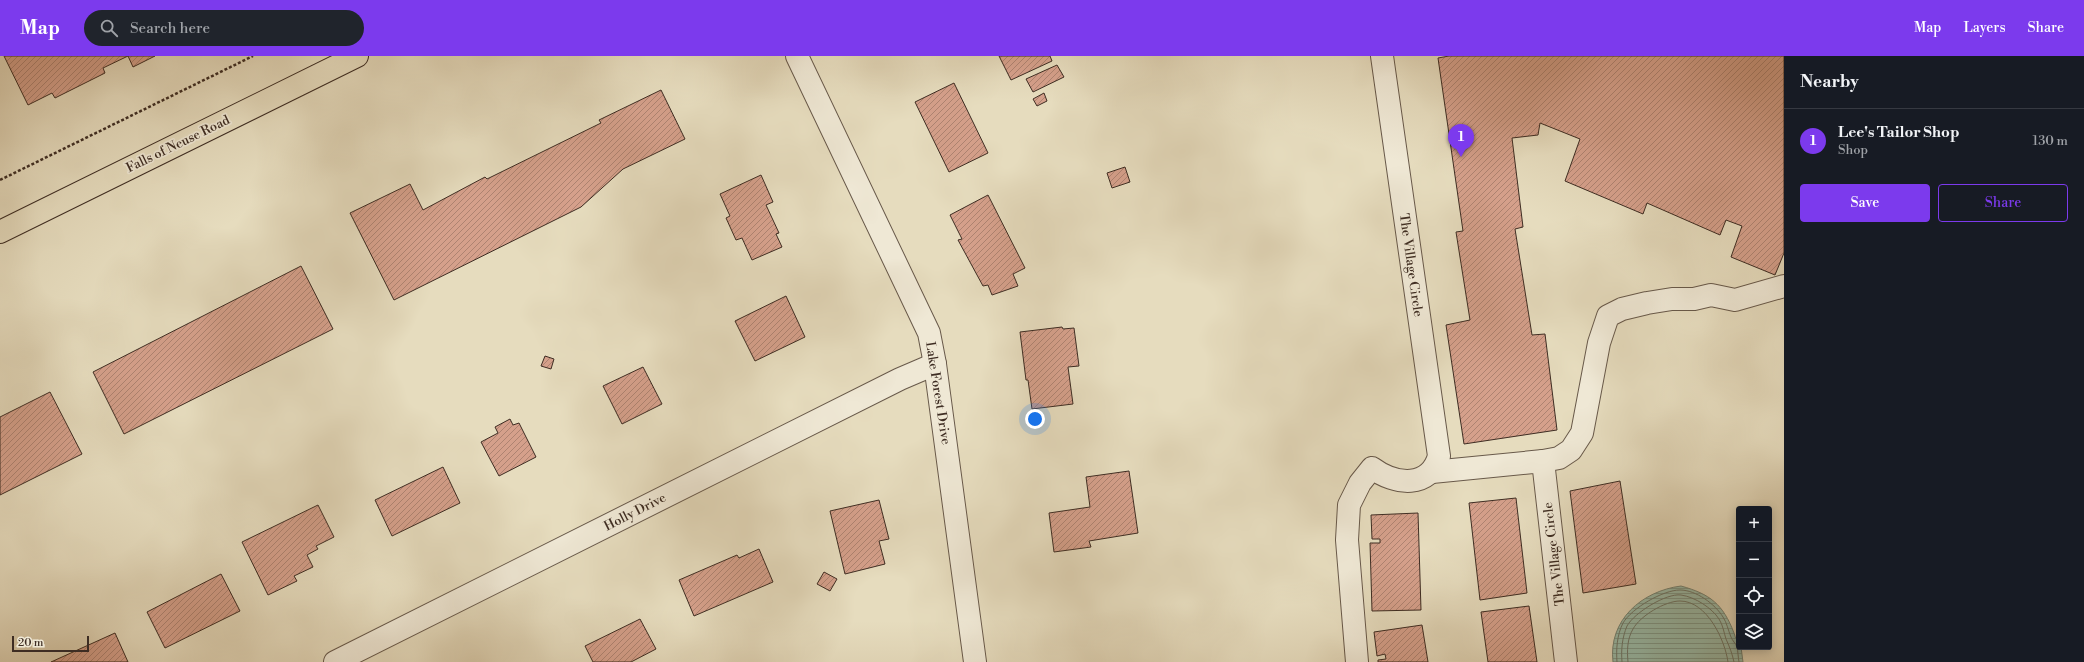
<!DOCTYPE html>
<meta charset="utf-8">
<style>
:root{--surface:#171b24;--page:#20242c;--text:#f1f3f6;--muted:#9ea1a6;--line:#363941;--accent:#7c3aed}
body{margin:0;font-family:"Libre Bodoni",serif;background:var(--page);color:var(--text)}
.controls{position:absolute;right:12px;bottom:12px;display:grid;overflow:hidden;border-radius:4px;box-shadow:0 2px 10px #0003}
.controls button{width:36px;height:36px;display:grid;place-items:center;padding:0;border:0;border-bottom:1px solid var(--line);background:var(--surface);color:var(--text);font:20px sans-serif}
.scale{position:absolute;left:12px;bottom:10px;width:77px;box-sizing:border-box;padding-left:4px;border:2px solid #3e2d23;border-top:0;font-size:11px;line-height:14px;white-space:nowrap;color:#3e2d23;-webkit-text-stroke:3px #efe8d5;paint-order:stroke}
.you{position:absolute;left:1035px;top:363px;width:14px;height:14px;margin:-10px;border:3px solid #fff;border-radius:50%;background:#1a73e8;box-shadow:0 0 0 6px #1a73e833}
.badge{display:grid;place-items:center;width:26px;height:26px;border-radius:50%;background:var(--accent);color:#fff;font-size:13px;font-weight:700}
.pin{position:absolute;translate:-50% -33px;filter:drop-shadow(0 1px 2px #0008)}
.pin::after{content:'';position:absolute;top:21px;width:14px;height:12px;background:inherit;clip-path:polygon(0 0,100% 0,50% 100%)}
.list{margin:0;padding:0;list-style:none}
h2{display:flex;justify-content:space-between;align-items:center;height:52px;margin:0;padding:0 16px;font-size:17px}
h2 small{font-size:13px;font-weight:400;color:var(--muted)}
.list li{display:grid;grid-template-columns:26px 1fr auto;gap:12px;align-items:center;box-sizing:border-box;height:64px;padding:0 16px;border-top:1px solid var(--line)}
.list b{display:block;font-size:15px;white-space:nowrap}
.list p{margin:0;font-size:13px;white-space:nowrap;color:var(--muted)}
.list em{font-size:13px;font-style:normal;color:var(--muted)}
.actions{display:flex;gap:8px;padding:12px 16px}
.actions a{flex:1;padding:9px 0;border:1px solid var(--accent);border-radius:4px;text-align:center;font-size:14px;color:var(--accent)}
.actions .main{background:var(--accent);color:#fff}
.icon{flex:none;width:22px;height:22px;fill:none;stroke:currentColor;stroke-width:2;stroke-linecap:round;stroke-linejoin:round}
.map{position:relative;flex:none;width:1784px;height:606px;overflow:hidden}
header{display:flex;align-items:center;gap:24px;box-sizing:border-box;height:56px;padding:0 20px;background:var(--accent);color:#fff}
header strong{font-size:19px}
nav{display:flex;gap:22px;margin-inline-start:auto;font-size:14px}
.search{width:280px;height:36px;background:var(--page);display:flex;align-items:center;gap:10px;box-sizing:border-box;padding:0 14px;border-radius:22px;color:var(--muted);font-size:15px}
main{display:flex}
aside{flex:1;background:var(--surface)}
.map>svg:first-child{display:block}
.water{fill:url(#water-rules);stroke:#748375}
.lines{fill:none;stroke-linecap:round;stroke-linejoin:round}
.shore{stroke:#6b7467;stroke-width:1}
.building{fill:url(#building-hatch);stroke:#3e2d23}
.minor-casing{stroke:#68594a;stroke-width:24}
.major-casing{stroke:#3e2d23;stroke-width:24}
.path{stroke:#3e2d23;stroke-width:2.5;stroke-dasharray:3 2;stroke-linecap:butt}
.minor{stroke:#efe8d5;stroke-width:22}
.major{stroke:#e6dcbe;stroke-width:22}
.labels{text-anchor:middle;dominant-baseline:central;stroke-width:3.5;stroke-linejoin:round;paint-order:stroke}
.street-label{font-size:13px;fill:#3e2d23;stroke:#efe8d5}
</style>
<header>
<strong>Map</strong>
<div class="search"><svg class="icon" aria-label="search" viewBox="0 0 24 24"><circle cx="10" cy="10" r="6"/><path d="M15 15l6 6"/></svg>Search here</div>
<nav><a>Map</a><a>Layers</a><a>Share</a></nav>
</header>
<main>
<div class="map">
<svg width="1784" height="606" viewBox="0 0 1784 606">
<defs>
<pattern id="water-rules" width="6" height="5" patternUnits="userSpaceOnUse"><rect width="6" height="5" fill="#98bcab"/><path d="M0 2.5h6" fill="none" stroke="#7d998b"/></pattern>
<pattern id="building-hatch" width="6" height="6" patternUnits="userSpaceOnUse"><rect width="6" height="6" fill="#d5a08b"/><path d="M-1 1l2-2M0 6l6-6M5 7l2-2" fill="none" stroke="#ae8371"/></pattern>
</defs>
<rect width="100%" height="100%" fill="#e6dcbe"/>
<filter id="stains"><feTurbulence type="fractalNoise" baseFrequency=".005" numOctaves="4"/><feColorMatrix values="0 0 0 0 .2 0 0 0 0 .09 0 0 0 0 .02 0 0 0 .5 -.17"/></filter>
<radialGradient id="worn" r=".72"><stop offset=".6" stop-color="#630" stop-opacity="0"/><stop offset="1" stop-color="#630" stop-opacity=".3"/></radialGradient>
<path class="water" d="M 1681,530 C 1710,538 1723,548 1734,577 C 1735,582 1739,586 1739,591 L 1741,591 L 1743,606 L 1613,606 C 1608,564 1642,535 1681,530 Z"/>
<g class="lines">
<g class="shore">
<path d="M 1617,606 C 1616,593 1617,579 1623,567 C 1632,552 1663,534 1680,534 C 1696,534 1715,548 1723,561 C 1727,567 1728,574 1731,581 C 1732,584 1736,588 1737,591 C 1738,595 1738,601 1739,606"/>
<path d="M 1622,606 C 1621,594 1622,582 1627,570 C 1634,557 1666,537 1681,539 C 1695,541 1712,552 1719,563 C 1723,569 1724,577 1726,583 C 1730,592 1732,597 1734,606"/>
<path d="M 1628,606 C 1627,595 1627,583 1633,573 C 1640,560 1665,545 1680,545 C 1707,545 1725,584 1728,606"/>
</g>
</g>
<g class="building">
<path d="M 4,0 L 155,0 L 133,11 L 128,0 L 103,12 L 105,17 L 55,42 L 52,37 L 28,49 Z"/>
<path d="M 999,0 L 1050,0 L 1052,5 L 1011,24 Z"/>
<path d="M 1449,0 L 1784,0 L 1784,197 L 1775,219 L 1731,201 L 1742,170 L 1726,164 L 1720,179 L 1647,147 L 1643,158 L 1565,125 L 1580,83 L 1540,67 L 1538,79 L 1512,82 L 1523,171 L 1515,173 L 1532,279 L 1545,278 L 1557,374 L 1464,388 L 1446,269 L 1470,264 L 1456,176 L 1463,175 L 1438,2 Z"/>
<path d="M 1057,9 L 1064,21 L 1033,36 L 1026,23 Z"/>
<path d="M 954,27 L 988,97 L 949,116 L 915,46 Z"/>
<path d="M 661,34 L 685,83 L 623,113 L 581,151 L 394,244 L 350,157 L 410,128 L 423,154 L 485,121 L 487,123 L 601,67 L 599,64 Z"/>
<path d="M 1044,37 L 1047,45 L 1037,50 L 1033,43 Z"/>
<path d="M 1125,111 L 1130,126 L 1112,132 L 1107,117 Z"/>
<path d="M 761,119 L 773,146 L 766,149 L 779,177 L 776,178 L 782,191 L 752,204 L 742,182 L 736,184 L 726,162 L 730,160 L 720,138 Z"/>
<path d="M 988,139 L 1025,212 L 1013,218 L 1018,230 L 992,239 L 988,229 L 983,230 L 958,184 L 962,183 L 950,159 Z"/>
<path d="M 301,210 L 333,273 L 124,378 L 93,316 Z"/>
<path d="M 786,240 L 805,281 L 755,305 L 735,265 Z"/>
<path d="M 1062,271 L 1063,273 L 1074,272 L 1079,310 L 1068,311 L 1073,348 L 1032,353 L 1028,324 L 1026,324 L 1020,276 Z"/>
<path d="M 545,300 L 554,303 L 551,313 L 541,310 Z"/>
<path d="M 643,311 L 662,348 L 622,368 L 603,330 Z"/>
<path d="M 50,336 L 82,398 L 0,439 L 0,361 Z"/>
<path d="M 510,363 L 513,369 L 519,367 L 536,401 L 499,420 L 481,386 L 498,377 L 495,371 Z"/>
<path d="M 443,411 L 460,447 L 392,480 L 375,444 Z"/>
<path d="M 1129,415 L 1138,477 L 1089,485 L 1091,491 L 1054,496 L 1049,457 L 1090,451 L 1086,421 Z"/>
<path d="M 1620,425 L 1636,528 L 1583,537 L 1570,435 Z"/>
<path d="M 1516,442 L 1527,537 L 1480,544 L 1469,447 Z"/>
<path d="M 879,444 L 889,483 L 879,485 L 885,508 L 845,518 L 830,455 Z"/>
<path d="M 318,449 L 334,481 L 316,490 L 318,493 L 307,499 L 313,511 L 294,520 L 297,525 L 268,539 L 242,486 Z"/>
<path d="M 1418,457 L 1421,554 L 1372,555 L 1370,487 L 1380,487 L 1380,483 L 1372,483 L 1371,459 Z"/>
<path d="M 759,493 L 773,526 L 694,560 L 679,524 L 737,499 L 739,502 Z"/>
<path d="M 824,516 L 837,523 L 830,535 L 817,528 Z"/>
<path d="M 221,518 L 240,555 L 165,592 L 147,556 Z"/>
<path d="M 1529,550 L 1537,606 L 1488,606 L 1481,556 Z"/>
<path d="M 640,563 L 656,593 L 631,606 L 593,606 L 585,590 Z"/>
<path d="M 1422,569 L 1428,606 L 1378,606 L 1378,604 L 1386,603 L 1385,598 L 1377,600 L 1374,576 Z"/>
<path d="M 115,577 L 128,606 L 51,606 Z"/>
</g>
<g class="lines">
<defs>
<g id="minor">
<path d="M 797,0 L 929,277 L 935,308 L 975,606"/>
<path d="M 1543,405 L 1559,402 L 1571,394 L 1582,377 L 1599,287 L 1608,260 L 1622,253 L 1647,247 L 1672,243 L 1694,243 L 1711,239 L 1735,244 L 1784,230"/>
<path d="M 1432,416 L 1543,405 L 1566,606"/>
<path d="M 335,606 L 900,323 L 935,308"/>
<path d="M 1357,606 L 1347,484 L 1349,449 L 1360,427 L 1372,412 C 1395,429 1430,433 1439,400 L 1382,0"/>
</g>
<path id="major" d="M 0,176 L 357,0"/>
</defs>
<use href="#minor" class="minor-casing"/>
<use href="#major" class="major-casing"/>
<path class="path" d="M 0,124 L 253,0"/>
<use href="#minor" class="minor"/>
<use href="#major" class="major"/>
</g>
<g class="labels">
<g class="street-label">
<text transform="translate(178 88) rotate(-26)">Falls of Neuse Road</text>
<text transform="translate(1411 209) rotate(82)">The Village Circle</text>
<text transform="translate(938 337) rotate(81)">Lake Forest Drive</text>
<text transform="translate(635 456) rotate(-27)">Holly Drive</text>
<text transform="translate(1554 498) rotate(-97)">The Village Circle</text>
</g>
</g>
<rect width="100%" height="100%" filter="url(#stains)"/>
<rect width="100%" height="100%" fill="url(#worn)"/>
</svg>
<div class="controls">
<button>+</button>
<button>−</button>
<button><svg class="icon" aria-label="locate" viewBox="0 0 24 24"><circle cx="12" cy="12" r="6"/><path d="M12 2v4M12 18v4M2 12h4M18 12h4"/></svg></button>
<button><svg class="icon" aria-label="layers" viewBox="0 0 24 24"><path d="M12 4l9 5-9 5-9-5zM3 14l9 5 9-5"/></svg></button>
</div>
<div class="scale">20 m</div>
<div class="you"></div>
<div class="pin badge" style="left:1461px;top:101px">1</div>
</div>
<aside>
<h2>Nearby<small></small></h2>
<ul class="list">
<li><span class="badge">1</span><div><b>Lee's Tailor Shop</b><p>Shop</p></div><em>130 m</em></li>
</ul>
<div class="actions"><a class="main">Save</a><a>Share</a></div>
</aside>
</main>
